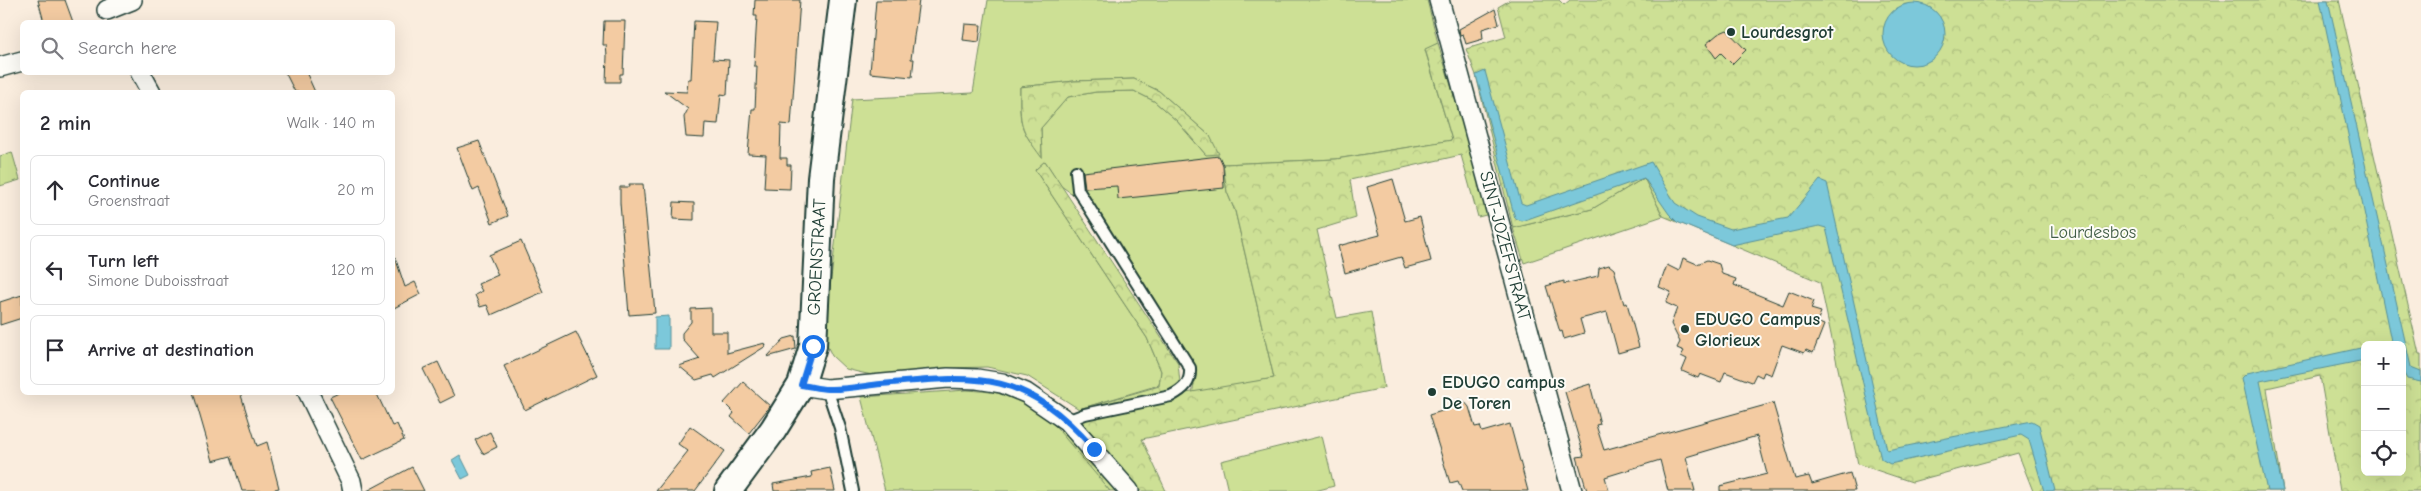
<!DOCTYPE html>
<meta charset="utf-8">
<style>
:root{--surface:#fff;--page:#f7f7f7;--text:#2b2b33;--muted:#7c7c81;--line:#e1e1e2}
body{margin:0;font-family:"Comic Neue",sans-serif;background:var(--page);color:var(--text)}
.controls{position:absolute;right:15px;bottom:15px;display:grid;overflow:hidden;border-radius:8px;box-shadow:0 5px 20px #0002}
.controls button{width:45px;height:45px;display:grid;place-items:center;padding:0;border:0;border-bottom:1px solid var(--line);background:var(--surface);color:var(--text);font:25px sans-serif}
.stop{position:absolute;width:15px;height:15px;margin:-11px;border:4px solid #1a73e8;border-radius:50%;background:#fff}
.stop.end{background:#1a73e8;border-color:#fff;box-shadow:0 1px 5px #0008}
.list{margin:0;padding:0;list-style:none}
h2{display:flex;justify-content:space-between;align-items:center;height:65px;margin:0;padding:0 20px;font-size:21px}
h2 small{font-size:16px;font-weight:400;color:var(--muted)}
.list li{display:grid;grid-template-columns:32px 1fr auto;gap:15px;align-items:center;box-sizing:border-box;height:70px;margin:0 10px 10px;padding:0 10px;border:1px solid var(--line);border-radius:8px}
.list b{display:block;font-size:19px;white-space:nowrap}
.list p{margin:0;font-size:16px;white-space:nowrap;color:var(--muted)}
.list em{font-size:16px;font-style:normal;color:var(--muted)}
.icon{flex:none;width:28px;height:28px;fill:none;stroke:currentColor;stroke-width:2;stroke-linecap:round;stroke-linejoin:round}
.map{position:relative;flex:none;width:2421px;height:491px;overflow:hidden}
.search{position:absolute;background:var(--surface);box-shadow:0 5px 20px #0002;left:20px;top:20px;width:375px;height:55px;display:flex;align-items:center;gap:12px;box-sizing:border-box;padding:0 18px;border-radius:8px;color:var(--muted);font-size:19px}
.panel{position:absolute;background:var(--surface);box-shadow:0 5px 20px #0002;left:20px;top:90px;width:375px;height:305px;border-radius:8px}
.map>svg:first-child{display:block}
.green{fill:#cde095;stroke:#768e64;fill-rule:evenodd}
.forest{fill:url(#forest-crowns);stroke:#768e64;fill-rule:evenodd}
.water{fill:#7cc8da;stroke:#579098}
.building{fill:#f3cba2;stroke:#1f3d34}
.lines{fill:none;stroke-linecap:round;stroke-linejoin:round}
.lane-casing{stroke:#1f3d34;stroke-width:14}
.street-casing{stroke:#1f3d34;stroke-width:22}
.secondary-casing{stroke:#1f3d34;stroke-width:30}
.lane{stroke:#fdfcf7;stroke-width:10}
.street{stroke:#fdfcf7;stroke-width:19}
.secondary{stroke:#fdfcf7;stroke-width:26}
.route{stroke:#1a73e8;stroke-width:6}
.poi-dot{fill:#1f3d34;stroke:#fdfcf7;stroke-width:2}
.labels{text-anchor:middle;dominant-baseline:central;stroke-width:4;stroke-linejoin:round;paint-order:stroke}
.poi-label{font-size:18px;font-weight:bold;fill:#1f3d34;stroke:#fdfcf7;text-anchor:start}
.park-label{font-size:18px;fill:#425e47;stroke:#fdfcf7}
.street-label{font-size:18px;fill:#1f3d34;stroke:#fdfcf7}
</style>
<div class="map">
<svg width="2421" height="491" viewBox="0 0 2421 491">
<defs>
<pattern id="forest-crowns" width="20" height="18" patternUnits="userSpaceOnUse" patternTransform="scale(1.25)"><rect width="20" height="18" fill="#cde095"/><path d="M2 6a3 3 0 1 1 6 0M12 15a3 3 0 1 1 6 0" fill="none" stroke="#b0c181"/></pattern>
</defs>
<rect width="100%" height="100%" fill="#faedde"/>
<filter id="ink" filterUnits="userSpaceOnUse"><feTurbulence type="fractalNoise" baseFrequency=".02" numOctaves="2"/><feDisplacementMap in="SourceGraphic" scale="10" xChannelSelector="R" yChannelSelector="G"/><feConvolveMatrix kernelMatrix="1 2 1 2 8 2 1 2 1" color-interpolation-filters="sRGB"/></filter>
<g filter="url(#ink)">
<g class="green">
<path d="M 988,0 L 1427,0 L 1438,43 L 1425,50 L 1452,140 L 1336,159 L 1223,164 L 1227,192 L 1235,211 L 1274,378 L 1192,394 L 1196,374 L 1193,365 L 1094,209 L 1061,186 L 1045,161 L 1035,170 L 1147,338 L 1161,371 L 1159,385 L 1079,409 L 1027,376 L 987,367 L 947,368 L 872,375 L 858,372 L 846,369 L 832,356 L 824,339 L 852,99 L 973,93 ZM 1134,79 L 1159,91 L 1210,136 L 1206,155 L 1177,121 L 1154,101 L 1134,91 L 1096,92 L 1068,97 L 1041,128 L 1042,157 C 1018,126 1020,126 1020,87 L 1074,81 Z"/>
<path d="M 12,152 L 20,180 L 0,186 L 0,156 Z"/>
<path d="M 1644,178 L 1663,216 L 1524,263 L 1513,228 L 1592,209 Z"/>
<path d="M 967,390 C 978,391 990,391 1001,394 C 1049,405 1081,456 1110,491 L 885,491 L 861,397 Z"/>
<path d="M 1322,436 L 1334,486 L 1315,491 L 1228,491 L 1221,461 Z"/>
</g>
<g class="forest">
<path d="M 1510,0 L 1559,0 L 1564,5 L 1570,0 L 2339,0 L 2419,354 L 2421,354 L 2421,491 L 2340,491 L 2320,376 L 2267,388 L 2283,491 L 2033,491 L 2018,453 L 1912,482 L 1858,464 L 1820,282 L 1663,216 L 1644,178 L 1592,209 L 1513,228 L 1476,75 L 1466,49 L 1506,37 L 1498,7 ZM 2365,345 L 2402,345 L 2402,472 L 2365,472 Z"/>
<path d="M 1438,43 L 1490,214 L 1478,217 L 1461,155 L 1350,180 L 1356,218 L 1317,230 L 1337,318 L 1371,312 L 1384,388 L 1142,439 L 1166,491 L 1110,491 L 1060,432 L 1079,409 L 1159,386 L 1161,371 L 1147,338 L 1035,170 L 1045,161 L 1178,363 L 1180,383 L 1186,393 L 1274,378 L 1235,211 L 1227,192 L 1223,164 L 1336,159 L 1452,140 L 1425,49 Z"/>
<path d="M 1134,79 L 1159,91 L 1210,136 L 1219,154 L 1206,155 L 1177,121 L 1154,101 L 1134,91 L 1096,92 L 1068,97 L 1041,128 L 1042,158 C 1019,127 1020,126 1020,87 L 1074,81 Z"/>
</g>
<g class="water">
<path d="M 2320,0 L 2328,0 L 2411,367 L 2421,371 L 2421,382 L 2407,379 L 2402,370 L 2402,345 L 2375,345 L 2391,341 Z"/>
<circle cx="1914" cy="34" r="31"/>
<path d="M 1485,71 L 1521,203 L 1526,205 L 1651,162 L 1675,203 L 1697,217 L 1731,229 L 1788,218 L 1820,180 L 1827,183 L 1887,450 L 2032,421 L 2039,425 L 2055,491 L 2044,491 L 2029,440 L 2021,435 L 1890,464 L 1881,459 L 1826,228 L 1819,226 L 1732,245 L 1677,222 L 1669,214 L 1644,178 L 1522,221 L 1515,218 L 1476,75 Z"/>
<path d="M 669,316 L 669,349 L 655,349 L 655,317 Z"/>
<path d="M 2365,347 L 2365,360 L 2260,381 L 2283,491 L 2267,491 L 2242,378 L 2247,373 Z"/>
<path d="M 460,455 L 470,475 L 462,479 L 452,460 Z"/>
</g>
<g class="building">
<path d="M 38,0 L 65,0 L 73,22 L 44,22 Z"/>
<path d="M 755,0 L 800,0 L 791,125 L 781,124 L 780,158 L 787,158 L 787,165 L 791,165 L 790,189 L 764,188 L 766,155 L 748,154 L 752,109 L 755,109 L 757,66 L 754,66 L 757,16 L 754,16 Z"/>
<path d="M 876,0 L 919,0 L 911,59 L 914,59 L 912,77 L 870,73 Z"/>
<path d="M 1495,9 L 1499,24 L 1482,29 L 1483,39 L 1466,44 L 1463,34 L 1460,35 L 1459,29 Z"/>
<path d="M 604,21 L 625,21 L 623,74 L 620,74 L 620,82 L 606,82 L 607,56 L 606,45 L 603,45 Z"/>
<path d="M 694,21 L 716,22 L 713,59 L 729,60 L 727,95 L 721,94 L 718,124 L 705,123 L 704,138 L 686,137 L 684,117 L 688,109 L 664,91 L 687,92 L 688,79 L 691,79 Z"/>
<path d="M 965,24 L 981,25 L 979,42 L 963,40 Z"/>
<path d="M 1727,30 L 1746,50 L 1732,64 L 1721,53 L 1716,58 L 1706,44 L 1718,34 Z"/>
<path d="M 285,72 L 306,72 L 315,92 L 295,92 Z"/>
<path d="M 479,141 L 508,216 L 492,223 L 479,188 L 473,191 L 457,148 Z"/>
<path d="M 1219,156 L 1223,165 L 1224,188 L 1118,199 L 1117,186 L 1085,188 L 1083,172 Z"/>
<path d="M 1393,179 L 1405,221 L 1420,217 L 1431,261 L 1405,268 L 1401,257 L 1345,273 L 1338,246 L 1380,235 L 1367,187 Z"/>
<path d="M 629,184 L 643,184 L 655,313 L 629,315 L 620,203 L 620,187 L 630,187 Z"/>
<path d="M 674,202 L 694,203 L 694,220 L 673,219 Z"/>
<path d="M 521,241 L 543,292 L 491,315 L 487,305 L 480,307 L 475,295 L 482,291 L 478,284 L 498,275 L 489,255 Z"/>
<path d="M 395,257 L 405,287 L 415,282 L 421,294 L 392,309 L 392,258 Z"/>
<path d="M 1683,258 L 1697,264 L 1707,260 L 1719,264 L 1722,274 L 1736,279 L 1734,285 L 1783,305 L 1789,291 L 1814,301 L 1811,309 L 1821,312 L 1817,322 L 1824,325 L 1813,353 L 1806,350 L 1804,353 L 1782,345 L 1771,375 L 1764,372 L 1762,377 L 1756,374 L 1752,382 L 1725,372 L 1721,382 L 1700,374 L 1698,378 L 1682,371 L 1687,359 L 1681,356 L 1684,351 L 1677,348 L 1680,342 L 1671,324 L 1677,308 L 1666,303 L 1671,292 L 1659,287 L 1667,265 L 1679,271 Z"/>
<path d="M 1609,265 L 1614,269 L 1624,304 L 1627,303 L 1639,347 L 1618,353 L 1607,312 L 1580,319 L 1584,333 L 1564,339 L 1562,331 L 1560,332 L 1546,286 L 1564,281 L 1564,284 L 1598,276 L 1599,268 Z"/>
<path d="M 22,295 L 22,318 L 0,325 L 0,302 Z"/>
<path d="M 711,308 L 711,332 L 727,332 L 727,353 L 765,343 L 766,346 L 715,378 L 713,375 L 696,380 L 679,366 L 700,359 L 682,339 L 682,333 L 691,322 L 691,309 Z"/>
<path d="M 576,332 L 597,375 L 525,410 L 504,366 Z"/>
<path d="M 795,336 L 796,349 L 767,357 L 784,339 Z"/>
<path d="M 438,362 L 454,396 L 440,403 L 423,369 Z"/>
<path d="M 743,382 L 770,406 L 749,433 L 731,417 L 734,413 L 724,403 Z"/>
<path d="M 1590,384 L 1600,424 L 1596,425 L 1604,450 L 1773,403 L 1795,479 L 1809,476 L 1812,484 L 1850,473 L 1855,491 L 1720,491 L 1720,486 L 1767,474 L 1757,436 L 1686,457 L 1695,491 L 1668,491 L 1660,460 L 1605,477 L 1609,491 L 1587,491 L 1577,457 L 1584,456 L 1565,392 Z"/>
<path d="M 193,392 L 240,392 L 257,446 L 267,442 L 279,488 L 275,489 L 275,491 L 242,491 L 231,456 L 213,461 Z"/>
<path d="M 341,392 L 376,392 L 392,426 L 397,424 L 404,440 L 362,460 L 330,397 Z"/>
<path d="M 1459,399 L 1464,401 L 1469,407 L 1475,427 L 1480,426 L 1482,432 L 1510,424 L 1528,491 L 1462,491 L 1458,481 L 1450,483 L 1429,415 L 1452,408 L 1453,402 Z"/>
<path d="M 690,426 L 725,451 L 695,491 L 656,491 L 688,451 L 678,444 Z"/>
<path d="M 490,432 L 497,447 L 483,454 L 475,440 Z"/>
<path d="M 412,467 L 424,491 L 367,491 Z"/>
<path d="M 830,468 L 835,491 L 774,491 L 773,484 L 812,477 L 811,472 Z"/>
</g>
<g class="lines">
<defs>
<g id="lane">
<path d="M 827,389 L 840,428 L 853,491"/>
<path d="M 1067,421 L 1085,414 L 1171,396 C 1184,389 1191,383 1190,368 L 1078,190 L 1076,171"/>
</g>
<g id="street">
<path d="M 1439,0 L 1572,491"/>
<path d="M 107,10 L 132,0"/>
<path d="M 0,67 L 22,61"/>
<path d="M 140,72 L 151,92"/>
<path d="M 801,385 L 827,389 L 948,378 L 977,379 L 1002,383 L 1026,393 L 1067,421 L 1129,491"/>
<path d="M 308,392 L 351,481 L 353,491"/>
</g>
<path id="secondary" d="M 728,491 L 773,430 L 801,385 L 813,346 L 821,178 L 843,0"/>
</defs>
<use href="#lane" class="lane-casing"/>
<use href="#street" class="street-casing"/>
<use href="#secondary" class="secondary-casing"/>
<use href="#lane" class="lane"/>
<use href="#street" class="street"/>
<use href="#secondary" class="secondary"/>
</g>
</g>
<g class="lines" filter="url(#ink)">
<path class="route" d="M 813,346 L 801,385 C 810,386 819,389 827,389 C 845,390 863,386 881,384 C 979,375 1024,369 1094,449"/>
</g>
<g class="poi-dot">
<circle cx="1731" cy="32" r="5"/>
<circle cx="1685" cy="329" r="5"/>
<circle cx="1432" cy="392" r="5"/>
</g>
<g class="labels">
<g class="poi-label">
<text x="1741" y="32">Lourdesgrot</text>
<text x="1695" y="319">EDUGO Campus<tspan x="1695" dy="21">Glorieux</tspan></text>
<text x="1442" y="382">EDUGO campus<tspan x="1442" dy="21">De Toren</tspan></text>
</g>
<g class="park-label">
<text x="2093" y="232">Lourdesbos</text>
</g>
<g class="street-label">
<text transform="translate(1505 246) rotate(75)">SINT-JOZEFSTRAAT</text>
<text transform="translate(817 257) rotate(-87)">GROENSTRAAT</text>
</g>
</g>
</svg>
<div class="controls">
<button>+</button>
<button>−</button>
<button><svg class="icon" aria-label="locate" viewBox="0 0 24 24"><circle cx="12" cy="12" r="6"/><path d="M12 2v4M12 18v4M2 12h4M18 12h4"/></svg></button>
</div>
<div class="stop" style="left:813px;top:346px"></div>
<div class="stop end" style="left:1094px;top:449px"></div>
<div class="search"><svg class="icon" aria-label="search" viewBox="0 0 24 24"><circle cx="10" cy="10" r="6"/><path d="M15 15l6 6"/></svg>Search here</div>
<section class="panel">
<h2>2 min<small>Walk · 140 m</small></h2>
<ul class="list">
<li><svg class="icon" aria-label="ahead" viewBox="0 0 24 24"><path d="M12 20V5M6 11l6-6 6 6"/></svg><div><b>Continue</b><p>Groenstraat</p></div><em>20 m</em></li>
<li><svg class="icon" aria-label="left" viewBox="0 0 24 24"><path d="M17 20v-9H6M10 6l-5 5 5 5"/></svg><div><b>Turn left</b><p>Simone Duboisstraat</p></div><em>120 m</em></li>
<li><svg class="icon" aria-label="arrive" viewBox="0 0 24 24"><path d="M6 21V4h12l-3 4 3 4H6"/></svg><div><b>Arrive at destination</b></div></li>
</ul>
</section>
</div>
